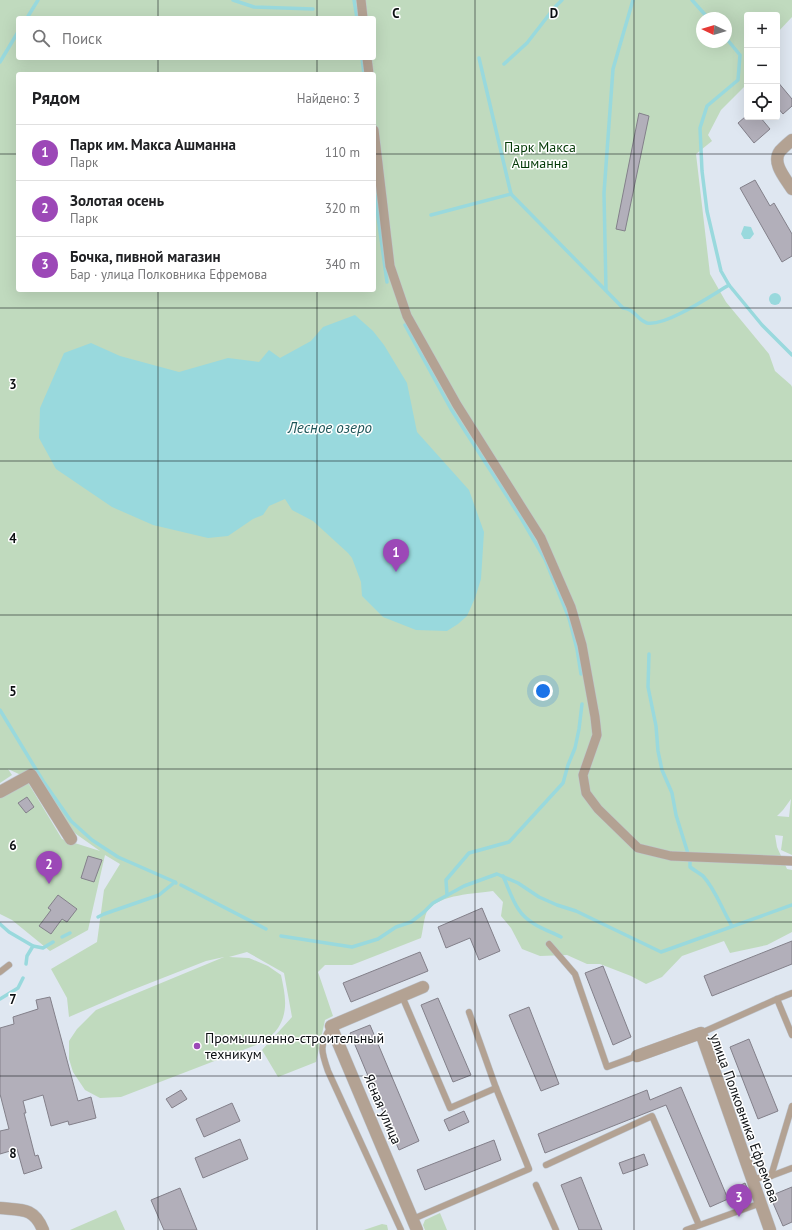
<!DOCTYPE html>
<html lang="ru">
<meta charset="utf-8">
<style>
:root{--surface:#fff;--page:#f6f6f6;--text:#202124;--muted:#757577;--line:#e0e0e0;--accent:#9c48b7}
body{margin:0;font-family:"PT Sans",sans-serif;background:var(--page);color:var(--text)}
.controls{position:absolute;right:12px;top:12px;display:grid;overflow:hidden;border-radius:4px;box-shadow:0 4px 16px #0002}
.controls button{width:36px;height:36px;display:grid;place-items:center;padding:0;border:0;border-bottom:1px solid var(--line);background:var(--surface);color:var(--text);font:20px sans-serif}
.compass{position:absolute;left:696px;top:12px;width:36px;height:36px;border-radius:50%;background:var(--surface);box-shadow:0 4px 16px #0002;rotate:274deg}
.you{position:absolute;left:543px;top:691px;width:14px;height:14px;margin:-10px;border:3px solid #fff;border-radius:50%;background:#1a73e8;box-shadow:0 0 0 6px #1a73e833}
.badge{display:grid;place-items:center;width:26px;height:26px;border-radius:50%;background:var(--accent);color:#fff;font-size:13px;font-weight:700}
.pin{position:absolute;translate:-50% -33px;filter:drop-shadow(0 1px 2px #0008)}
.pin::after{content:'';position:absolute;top:21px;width:14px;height:12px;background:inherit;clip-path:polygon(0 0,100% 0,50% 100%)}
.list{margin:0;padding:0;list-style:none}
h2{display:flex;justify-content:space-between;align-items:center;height:52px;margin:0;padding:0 16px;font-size:17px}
h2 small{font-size:13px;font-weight:400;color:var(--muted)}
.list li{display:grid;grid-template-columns:26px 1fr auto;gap:12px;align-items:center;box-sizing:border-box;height:56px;padding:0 16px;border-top:1px solid var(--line)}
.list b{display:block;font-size:15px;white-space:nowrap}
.list p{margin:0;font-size:13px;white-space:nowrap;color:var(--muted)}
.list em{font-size:13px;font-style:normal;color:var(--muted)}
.icon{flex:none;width:22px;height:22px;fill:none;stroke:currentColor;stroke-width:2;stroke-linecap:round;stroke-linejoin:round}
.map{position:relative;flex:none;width:792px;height:1230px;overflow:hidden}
.search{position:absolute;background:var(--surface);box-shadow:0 4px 16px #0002;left:16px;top:16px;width:360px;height:44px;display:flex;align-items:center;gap:10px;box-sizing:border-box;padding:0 14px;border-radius:4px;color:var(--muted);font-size:15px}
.panel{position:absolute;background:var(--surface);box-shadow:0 4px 16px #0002;left:16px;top:72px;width:360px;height:220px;border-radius:4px}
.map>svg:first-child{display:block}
.green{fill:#c0dabe;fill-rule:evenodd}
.water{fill:#99d9dd}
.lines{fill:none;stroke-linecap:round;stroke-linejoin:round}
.stream{stroke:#99d9dd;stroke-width:3.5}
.building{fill:#b2afba;stroke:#83808a}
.service-casing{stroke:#bdc4cd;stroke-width:7}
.pedestrian-casing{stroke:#bdc4cd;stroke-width:10}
.minor-casing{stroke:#bdc4cd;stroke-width:13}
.service{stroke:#b3a293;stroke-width:6}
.pedestrian{stroke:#b3a293;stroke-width:9}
.minor{stroke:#b3a293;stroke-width:12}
.grid{fill:none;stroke:#0c0f12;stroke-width:1;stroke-opacity:0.55}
.poi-dot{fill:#9c48b7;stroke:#fff;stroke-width:1.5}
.labels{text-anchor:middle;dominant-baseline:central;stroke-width:3;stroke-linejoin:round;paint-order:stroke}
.park-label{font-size:14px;fill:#043a07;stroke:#fff}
.poi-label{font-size:14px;fill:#0c0f12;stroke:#fff;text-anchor:start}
.street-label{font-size:14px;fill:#0c0f12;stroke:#fff}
.water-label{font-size:15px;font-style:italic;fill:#20575a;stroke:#fff}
.grid-label{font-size:13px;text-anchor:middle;font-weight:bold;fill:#0c0f12;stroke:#fff;stroke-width:3;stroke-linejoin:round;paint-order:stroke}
</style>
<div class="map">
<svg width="792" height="1230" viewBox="0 0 792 1230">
<rect width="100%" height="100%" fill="#dfe7f1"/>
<g class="green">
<path d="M 0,0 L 792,0 L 792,17 L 777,33 L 777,15 L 747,15 L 747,84 L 721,110 L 708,135 L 712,141 L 696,154 L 710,274 L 726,302 L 769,354 L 775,371 L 791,385 L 792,387 L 792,855 L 781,850 L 783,836 L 775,835 L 777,847 L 787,869 L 792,870 L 792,932 L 767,945 L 730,953 L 724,941 L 682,956 L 662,977 L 646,984 L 631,976 L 600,964 L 587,964 L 567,955 L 540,956 L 522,949 L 511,928 L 501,916 L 503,902 L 493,891 C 474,894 441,894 428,910 C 424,915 423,931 421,938 L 352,965 L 325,965 L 318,972 L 333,1016 L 325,1020 L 316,1062 L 278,1077 L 262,1050 L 292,1017 L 284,973 L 247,952 L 229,957 L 249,958 L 268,966 L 281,975 C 285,994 289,1011 278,1028 C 274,1034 268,1038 264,1042 L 121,1097 L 100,1098 L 85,1090 L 73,1072 L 69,1059 L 69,1041 L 77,1029 L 96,1010 L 224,957 L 206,961 L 127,992 L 69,1017 L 67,998 L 51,969 L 97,942 L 104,890 L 120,864 L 105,855 L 88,930 L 50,951 L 12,920 L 0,914 L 0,797 L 27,781 L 62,839 L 100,851 L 62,824 L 34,781 L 8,769 L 12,775 L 0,783 ZM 18,18 L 374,18 L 374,58 L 18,58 ZM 702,18 L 726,18 L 726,42 L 702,42 ZM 18,74 L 374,74 L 374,290 L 18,290 ZM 791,799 L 789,817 L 777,816 L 783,810 Z"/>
<path d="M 116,1210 L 125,1230 L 70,1230 Z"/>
<path d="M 440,1213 L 447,1230 L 425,1230 L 423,1225 L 425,1220 Z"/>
<path d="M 382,1224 L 387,1225 L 388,1230 L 364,1230 Z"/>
</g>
<g class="water">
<path d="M 744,226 L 751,227 L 754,234 L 750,239 L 744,239 L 741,234 Z"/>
<circle cx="775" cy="299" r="6"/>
<path d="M 355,315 L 373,331 L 384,345 L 407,383 L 417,432 L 469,490 L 484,532 L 481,579 L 475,598 L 467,616 L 458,624 L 447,631 L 416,630 L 383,617 L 362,596 L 361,582 L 352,558 L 348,553 L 313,521 L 292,510 L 285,499 L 269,506 L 263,515 L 253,519 L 228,536 L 208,538 L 153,525 L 112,507 L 56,469 L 39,438 L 40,408 L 64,353 L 91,343 L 120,356 L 179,372 L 228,358 L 259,362 L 269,350 L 280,358 L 311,341 L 323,327 Z"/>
</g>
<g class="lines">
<g class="stream">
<path d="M 233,0 L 254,7 L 313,9"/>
<path d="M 354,0 L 357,18"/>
<path d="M 692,0 L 708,18"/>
<path d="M 27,18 L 38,0"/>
<path d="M 726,38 L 740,55 L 738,80 L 707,106 L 700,128 L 702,171 L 707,211 L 721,271 L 729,285 L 762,325 L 792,355"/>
<path d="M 362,58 L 364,74"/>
<path d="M 479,58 L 511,194 L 623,308 C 635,309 637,320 647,323 C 665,327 712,295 729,285"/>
<path d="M 0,62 L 18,32"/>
<path d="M 504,64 L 527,43 L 555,7 L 562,0"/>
<path d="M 375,195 L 387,282"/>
<path d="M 431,215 L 511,194"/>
<path d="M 606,290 L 604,193 L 613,69 L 633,0"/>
<path d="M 405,325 L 451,409 L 521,518 L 545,559 L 569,618 L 577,649 L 581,674"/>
<path d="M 649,654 L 648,687 L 656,726 L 658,751 L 662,770 L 672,793 L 676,815 L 690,860 L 690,867 C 694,870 699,873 703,876 C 716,890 722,910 732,926"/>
<path d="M 0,710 L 43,781 L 71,821 L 92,840 L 118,857 L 175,882"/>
<path d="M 503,876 C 508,887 512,900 519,910 C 528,924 547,930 561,937"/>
<path d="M 181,885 L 266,929"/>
<path d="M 447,895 L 446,880 L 469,853 L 509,842 L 563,783 L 568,765 L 575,748 L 579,729 L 582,704"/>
<path d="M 98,917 L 104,914 L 159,895 L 175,882 L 176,883"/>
<path d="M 0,924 L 9,932 L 33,946 L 43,948 L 53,942"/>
<path d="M 281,936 L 352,947 L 378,939 L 396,927 L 411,922 L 424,912 L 433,903 L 464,886 L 497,874 L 518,883 L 539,897 L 557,905 L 576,911 L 661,952 L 792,905"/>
<path d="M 62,937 L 70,933"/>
<path d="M 26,964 L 27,956 L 33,946"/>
<path d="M 0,999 L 18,988 L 23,978"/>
</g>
</g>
<g class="building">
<path d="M 777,81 L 792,99 L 792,106 L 783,114 L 777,107 Z"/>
<path d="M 639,113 L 649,116 L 625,231 L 616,229 Z"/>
<path d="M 745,117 L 760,117 L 770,129 L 754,143 L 738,123 Z"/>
<path d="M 755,180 L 770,206 L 774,203 L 792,234 L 792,256 L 782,262 L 740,188 Z"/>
<path d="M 27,797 L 34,807 L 26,813 L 18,803 Z"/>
<path d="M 88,856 L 102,860 L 94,882 L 81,878 Z"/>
<path d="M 58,895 L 77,909 L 67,922 L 62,919 L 51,934 L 39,926 L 51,910 L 48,908 Z"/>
<path d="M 482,908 L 500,951 L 479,960 L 470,938 L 446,948 L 438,927 Z"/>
<path d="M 792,941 L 792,964 L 712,996 L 704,976 Z"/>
<path d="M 420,952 L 428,971 L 351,1002 L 343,983 Z"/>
<path d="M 603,966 L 631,1037 L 613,1045 L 585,973 Z"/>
<path d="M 50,997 L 78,1101 L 91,1097 L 96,1118 L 69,1125 L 68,1121 L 51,1126 L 43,1095 L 23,1101 L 26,1113 L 24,1113 L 35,1156 L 38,1155 L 42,1168 L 24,1174 L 17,1149 L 0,1154 L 0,1131 L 9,1129 L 0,1094 L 0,1028 L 14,1024 L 13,1017 L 38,1009 L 36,1000 Z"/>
<path d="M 438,998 L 471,1075 L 453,1082 L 421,1005 Z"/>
<path d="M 529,1007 L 559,1084 L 541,1091 L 509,1015 Z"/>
<path d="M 370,1025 L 419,1141 L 399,1150 L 350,1033 Z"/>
<path d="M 749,1039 L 778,1111 L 758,1119 L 730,1047 Z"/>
<path d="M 681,1087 L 728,1199 L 710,1207 L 666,1105 L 545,1153 L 538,1134 L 647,1090 L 650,1100 Z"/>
<path d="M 181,1090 L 187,1099 L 172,1108 L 166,1099 Z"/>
<path d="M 232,1103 L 240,1121 L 204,1137 L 196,1119 Z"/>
<path d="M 464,1111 L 469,1122 L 449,1131 L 444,1120 Z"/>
<path d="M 240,1139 L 248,1159 L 203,1178 L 195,1158 Z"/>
<path d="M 494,1140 L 501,1160 L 425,1190 L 417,1170 Z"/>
<path d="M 644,1154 L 648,1165 L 623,1174 L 619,1163 Z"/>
<path d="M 581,1177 L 602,1230 L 579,1230 L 561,1185 Z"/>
<path d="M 745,1183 L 750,1195 L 741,1198 L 737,1187 Z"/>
<path d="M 792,1187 L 792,1222 L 783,1226 L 770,1196 Z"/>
<path d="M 180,1188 L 197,1230 L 164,1230 L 151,1200 Z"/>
</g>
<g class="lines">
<defs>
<g id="service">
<path d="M 549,944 L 575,974 L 607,1067 L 637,1056"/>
<path d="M 0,972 L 9,965"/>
<path d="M 402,996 L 450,1108 L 496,1088"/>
<path d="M 331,1027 C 319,1045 321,1051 328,1071 L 401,1230"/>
<path d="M 701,1033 L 777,999"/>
<path d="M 792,1035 L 777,999 L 792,993"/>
<path d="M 546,1165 L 652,1116 L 699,1225"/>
<path d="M 771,1176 L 792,1106"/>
<path d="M 752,1179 L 771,1176 L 792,1168"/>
<path d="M 536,1185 L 556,1230"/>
<path d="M 413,1219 L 529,1169 L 496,1088 L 469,1012"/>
<path d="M 686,1230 L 761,1203"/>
</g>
<g id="pedestrian">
<path d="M 361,0 L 363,18"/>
<path d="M 367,58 L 369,74"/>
<path d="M 374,130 L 390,266 L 407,316 L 457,405 L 541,538 L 571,607 L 582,645 L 595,717 L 597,735 L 583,775 L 586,793 L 598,809 L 638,848 L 671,856 L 792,861"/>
</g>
<g id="minor">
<path d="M 792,140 C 788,143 784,147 780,151 C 771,163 786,179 792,189"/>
<path d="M 0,792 L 31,775 L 71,839"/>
<path d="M 637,1056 L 701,1033 L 770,1230"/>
<path d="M 0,1208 C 21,1210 34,1207 43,1230"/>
<path d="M 417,1230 L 331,1026 L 423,987"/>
</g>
</defs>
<use href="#service" class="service-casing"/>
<use href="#pedestrian" class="pedestrian-casing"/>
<use href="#minor" class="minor-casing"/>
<use href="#service" class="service"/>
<use href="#pedestrian" class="pedestrian"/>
<use href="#minor" class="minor"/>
</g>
<path class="grid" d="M 158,0 L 158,18M 317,0 L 317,18M 475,0 L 475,1230M 634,0 L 634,1230M 158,58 L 158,74M 317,58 L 317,74M 0,154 L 18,154M 374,154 L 792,154M 158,290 L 158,1230M 317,290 L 317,1230M 0,308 L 792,308M 0,461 L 792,461M 0,615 L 792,615M 0,769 L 792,769M 0,922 L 792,922M 0,1076 L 792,1076"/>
<circle class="poi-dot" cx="197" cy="1046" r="4"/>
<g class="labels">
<g class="park-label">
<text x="540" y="147">Парк Макса<tspan x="540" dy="16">Ашманна</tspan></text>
</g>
<g class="poi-label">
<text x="205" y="1038">Промышленно-строительный<tspan x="205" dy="16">техникум</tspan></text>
</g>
<g class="street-label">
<text transform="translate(383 1109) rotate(67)">Ясная улица</text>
<text transform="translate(745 1118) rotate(70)">улица Полковника Ефремова</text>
</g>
<g class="water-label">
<text x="330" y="427">Лесное озеро</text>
</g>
</g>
<g class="grid-label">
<text x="396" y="18">C</text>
<text x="554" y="18">D</text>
<text x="13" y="389">3</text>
<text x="13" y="543">4</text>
<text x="13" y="696">5</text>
<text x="13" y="850">6</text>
<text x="13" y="1004">7</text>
<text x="13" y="1158">8</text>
</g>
</svg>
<div class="controls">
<button>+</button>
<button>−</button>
<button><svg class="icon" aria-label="locate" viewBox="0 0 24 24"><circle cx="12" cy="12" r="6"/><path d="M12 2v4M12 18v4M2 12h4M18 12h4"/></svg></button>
</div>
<svg class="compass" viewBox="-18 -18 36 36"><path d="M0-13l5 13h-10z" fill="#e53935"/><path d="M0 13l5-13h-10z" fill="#757577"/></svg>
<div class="you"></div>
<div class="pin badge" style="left:396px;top:572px">1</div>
<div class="pin badge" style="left:49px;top:884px">2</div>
<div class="pin badge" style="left:739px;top:1217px">3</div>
<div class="search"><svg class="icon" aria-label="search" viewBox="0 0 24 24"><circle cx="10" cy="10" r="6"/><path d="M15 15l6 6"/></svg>Поиск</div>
<section class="panel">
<h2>Рядом<small>Найдено: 3</small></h2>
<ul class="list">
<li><span class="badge">1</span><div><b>Парк им. Макса Ашманна</b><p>Парк</p></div><em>110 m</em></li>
<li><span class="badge">2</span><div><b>Золотая осень</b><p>Парк</p></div><em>320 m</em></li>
<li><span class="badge">3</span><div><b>Бочка, пивной магазин</b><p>Бар · улица Полковника Ефремова</p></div><em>340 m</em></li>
</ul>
</section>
</div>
